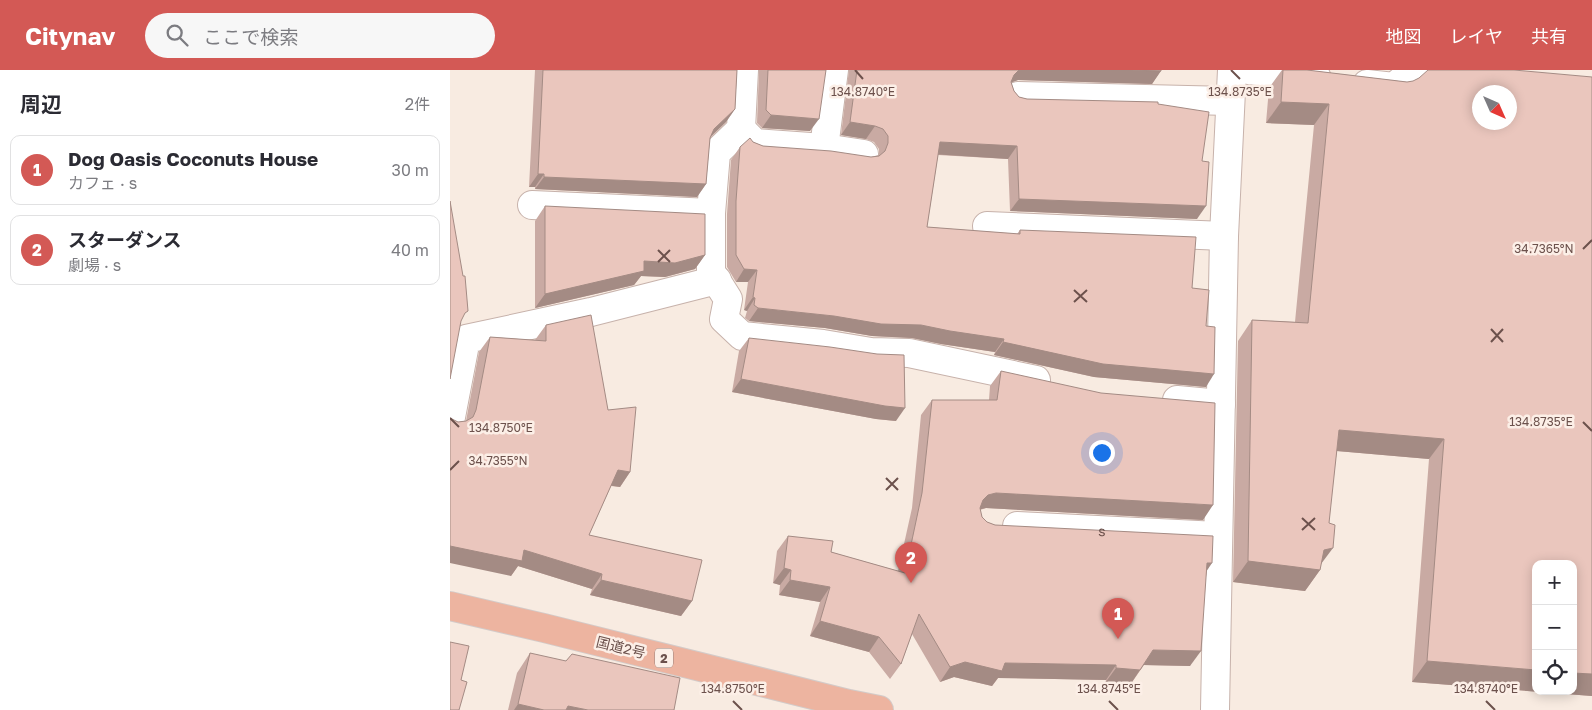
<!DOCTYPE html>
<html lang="ja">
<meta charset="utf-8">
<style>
:root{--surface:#fff;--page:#f7f7f7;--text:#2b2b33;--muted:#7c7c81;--line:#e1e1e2;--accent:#d35955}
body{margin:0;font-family:"Golos Text","Noto Sans JP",sans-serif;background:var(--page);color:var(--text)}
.controls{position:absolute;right:15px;bottom:15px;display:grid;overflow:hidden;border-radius:10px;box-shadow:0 2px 12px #0003}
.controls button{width:45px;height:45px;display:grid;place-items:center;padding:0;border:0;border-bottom:1px solid var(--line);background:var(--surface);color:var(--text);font:25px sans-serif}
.compass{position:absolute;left:1022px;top:15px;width:45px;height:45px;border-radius:50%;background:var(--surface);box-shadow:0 2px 12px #0003;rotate:135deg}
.you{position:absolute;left:651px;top:382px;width:18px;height:18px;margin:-12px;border:4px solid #fff;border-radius:50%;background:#1a73e8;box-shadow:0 0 0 8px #1a73e833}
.badge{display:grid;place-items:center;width:32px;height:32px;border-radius:50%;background:var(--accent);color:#fff;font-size:16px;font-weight:700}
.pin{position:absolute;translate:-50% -41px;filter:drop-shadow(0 1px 2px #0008)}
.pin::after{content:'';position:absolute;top:26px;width:18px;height:15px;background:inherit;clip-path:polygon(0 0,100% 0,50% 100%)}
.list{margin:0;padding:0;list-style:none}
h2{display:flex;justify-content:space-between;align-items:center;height:65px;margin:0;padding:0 20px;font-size:21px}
h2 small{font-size:16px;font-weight:400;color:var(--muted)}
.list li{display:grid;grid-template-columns:32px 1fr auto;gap:15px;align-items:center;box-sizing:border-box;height:70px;margin:0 10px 10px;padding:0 10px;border:1px solid var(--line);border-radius:10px}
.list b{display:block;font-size:19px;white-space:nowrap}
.list p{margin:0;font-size:16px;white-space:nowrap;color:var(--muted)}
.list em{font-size:16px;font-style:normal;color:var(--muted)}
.icon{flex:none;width:28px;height:28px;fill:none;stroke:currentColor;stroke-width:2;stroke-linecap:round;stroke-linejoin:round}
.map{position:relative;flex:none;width:1142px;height:640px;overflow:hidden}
header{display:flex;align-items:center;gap:30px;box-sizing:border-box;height:70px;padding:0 25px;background:var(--accent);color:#fff}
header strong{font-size:24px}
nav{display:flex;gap:28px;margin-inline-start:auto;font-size:18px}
.search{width:350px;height:45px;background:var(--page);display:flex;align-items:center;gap:12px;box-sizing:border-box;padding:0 18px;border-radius:28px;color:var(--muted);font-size:19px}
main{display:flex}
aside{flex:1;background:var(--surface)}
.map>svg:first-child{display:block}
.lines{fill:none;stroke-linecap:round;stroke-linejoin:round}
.minor-casing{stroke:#c7b2ab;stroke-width:30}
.trunk-casing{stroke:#d3cbc9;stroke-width:30}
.minor{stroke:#fff;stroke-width:28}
.trunk{stroke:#edb4a0;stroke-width:28}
.wall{fill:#c9aaa3}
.shaded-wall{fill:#a48b84}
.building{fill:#eac6bd;stroke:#a48b84;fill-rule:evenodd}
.ticks{fill:none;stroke:#6c514c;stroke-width:2}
.labels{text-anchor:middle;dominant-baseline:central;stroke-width:5;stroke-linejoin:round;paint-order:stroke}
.shield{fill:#fcefe7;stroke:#97807a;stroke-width:1}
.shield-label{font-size:12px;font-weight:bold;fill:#6c514c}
.street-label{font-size:14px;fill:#6c514c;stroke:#fcefe7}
.ticks-label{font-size:12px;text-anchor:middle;fill:#6c514c;stroke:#fcefe7;stroke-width:5;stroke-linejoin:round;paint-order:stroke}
</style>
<header>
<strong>Citynav</strong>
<div class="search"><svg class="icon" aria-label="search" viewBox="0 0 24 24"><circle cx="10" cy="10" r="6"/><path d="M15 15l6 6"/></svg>ここで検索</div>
<nav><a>地図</a><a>レイヤ</a><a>共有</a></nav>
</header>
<main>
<aside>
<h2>周辺<small>2件</small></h2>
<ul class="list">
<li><span class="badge">1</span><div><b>Dog Oasis Coconuts House</b><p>カフェ · s</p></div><em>30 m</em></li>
<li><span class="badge">2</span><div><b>スターダンス</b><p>劇場 · s</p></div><em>40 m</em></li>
</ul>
</aside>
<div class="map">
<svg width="1142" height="640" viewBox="0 0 1142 640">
<rect width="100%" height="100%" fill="#f8ebe1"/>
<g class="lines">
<defs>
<g id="minor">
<path d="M 294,0 L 291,59 L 266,83 L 261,143 L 261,202 L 278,229 L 274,249 L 292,266 L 373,274 L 421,282 L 459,283 L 586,310"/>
<path d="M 799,0 L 867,8"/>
<path d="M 917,14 L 944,17 L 964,0"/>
<path d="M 568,26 L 780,31"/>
<path d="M 291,59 L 305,73 L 374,78 L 414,84"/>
<path d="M 374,78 L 384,0"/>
<path d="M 82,135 L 261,143"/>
<path d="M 537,156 L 774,166"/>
<path d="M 727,330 L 771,334"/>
<path d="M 0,352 L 16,269 L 141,242 L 267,210"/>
<path id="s1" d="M 567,456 L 768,466"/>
<path d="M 765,640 L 774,166 L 782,0"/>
</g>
<path id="trunk" d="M 0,536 L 94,558 L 399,634 L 429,640"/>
</defs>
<use href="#minor" class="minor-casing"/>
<use href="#trunk" class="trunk-casing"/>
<use href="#minor" class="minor"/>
<use href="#trunk" class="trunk"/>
</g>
<g class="wall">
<path d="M 85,0 L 287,0 L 285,39 L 276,52 L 260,68 L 256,114 L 247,127 L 85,119 L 85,117 L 79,117 Z"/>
<path d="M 309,0 L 376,0 L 360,61 L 312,58 L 307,53 Z"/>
<path d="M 399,0 L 711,0 L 702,14 L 568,10 L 561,12 L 564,21 L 569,27 L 577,29 L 708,34 L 752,91 L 747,149 L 560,141 L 558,89 L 488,85 L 477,157 L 567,164 L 570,160 L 742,218 L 756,256 L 756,317 L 644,307 L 544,285 L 545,282 L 491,274 L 462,268 L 422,266 L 375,258 L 299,251 L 295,248 L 297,241 L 294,240 L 298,212 L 286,212 L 277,197 L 277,144 L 281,90 L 290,77 L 303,72 L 313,76 L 421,87 L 429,85 L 429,79 L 424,72 L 416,69 L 391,65 Z"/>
<path d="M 832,0 L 857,0 L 957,12 L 1142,7 L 1142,626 L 962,612 L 979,389 L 887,381 L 870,500 L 855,521 L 783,512 L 788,271 L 802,250 L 845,252 L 864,55 L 816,53 L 819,18 Z"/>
<path d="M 95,136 L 255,185 L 245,199 L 215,207 L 191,206 L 184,215 L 85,238 L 85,151 Z"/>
<path d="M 96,255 L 158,340 L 180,402 L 170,417 L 161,416 L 139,465 L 242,531 L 231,546 L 140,525 L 142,519 L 68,496 L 61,506 L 1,349 L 8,352 L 16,351 L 29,282 L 40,267 L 85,270 Z"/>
<path d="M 299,268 L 446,351 L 426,349 L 282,322 L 289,281 Z"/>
<path d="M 551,301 L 753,450 L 536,438 L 530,440 L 532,447 L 537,452 L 545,455 L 757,501 L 740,596 L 694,595 L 680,615 L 655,613 L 656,610 L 548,608 L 542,616 L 504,607 L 490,612 L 462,564 L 451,594 L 440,609 L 419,582 L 360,566 L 370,532 L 329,525 L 330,515 L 323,513 L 327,481 L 338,466 L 381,482 L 448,501 L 462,438 L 471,345 L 482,330 L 539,330 L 540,316 Z"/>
<path d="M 80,583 L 224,640 L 58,640 L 67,603 Z"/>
</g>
<g class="shaded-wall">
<path d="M 569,0 L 680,0 L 711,1 L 702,14 L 568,10 L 560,13 L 564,5 Z"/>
<path d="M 831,32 L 879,34 L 864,55 L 816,53 Z"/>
<path d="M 285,39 L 276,52 L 255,72 L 264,59 Z"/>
<path d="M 321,45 L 369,49 L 360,61 L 312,58 Z"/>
<path d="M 400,52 L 425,56 L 416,69 L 391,65 Z"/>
<path d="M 490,72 L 567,76 L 558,89 L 481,84 Z"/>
<path d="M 88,104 L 94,104 L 85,117 L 79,117 Z"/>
<path d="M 94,107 L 256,114 L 247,127 L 85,119 Z"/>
<path d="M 569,129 L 756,136 L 747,149 L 560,141 Z"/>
<path d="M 255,185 L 245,199 L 215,207 L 191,206 L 184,215 L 85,238 L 95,224 L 194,191 Z"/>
<path d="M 294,199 L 307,200 L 298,212 L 286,212 Z"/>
<path d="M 303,227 L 305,228 L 297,241 L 294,240 Z"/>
<path d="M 308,238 L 471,255 L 554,269 L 545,282 L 491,274 L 462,268 L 422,266 L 375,258 L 299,251 Z"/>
<path d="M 553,272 L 764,304 L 756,317 L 644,307 L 544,285 Z"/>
<path d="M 291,309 L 455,338 L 446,351 L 426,349 L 282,322 Z"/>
<path d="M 889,360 L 994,369 L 979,389 L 875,380 Z"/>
<path d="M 168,400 L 180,402 L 170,417 L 157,415 Z"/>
<path d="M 546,423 L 763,435 L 753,450 L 536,438 L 527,440 L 533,430 L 538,425 Z"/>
<path d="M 0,476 L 74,480 L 152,504 L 142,519 L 68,496 L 61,506 L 0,493 Z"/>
<path d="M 883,478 L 868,498 L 870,500 L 855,521 L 783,512 L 798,491 Z"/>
<path d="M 757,493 L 762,493 L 752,508 Z"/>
<path d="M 334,498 L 341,500 L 330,515 L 323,513 Z"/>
<path d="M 151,510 L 242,531 L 231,546 L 140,525 Z"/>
<path d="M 340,510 L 380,517 L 370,532 L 329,525 Z"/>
<path d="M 370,551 L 429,567 L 419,582 L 360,566 Z"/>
<path d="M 703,580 L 751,581 L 740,596 L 693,595 Z"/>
<path d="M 977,591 L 1086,600 L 1086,621 L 1123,621 L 1123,603 L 1142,604 L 1142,626 L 962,612 Z"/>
<path d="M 515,592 L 555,593 L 666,595 L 656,610 L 548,608 L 542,616 L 504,607 L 490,612 L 500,597 Z"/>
<path d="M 666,598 L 690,600 L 680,615 L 655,613 Z"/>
<path d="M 68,634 L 94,640 L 64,640 Z"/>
<path d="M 118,636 L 138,640 L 115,640 Z"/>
</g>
<g class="building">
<path d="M 93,0 L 287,0 L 285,39 L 264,59 L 260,68 L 256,114 L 94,107 L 94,104 L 88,104 Z"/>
<path d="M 318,0 L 376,0 L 369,49 L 321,45 L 316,40 Z"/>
<path d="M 407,0 L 569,0 L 564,5 L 561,12 L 564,21 L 569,27 L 577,29 L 708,32 L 708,34 L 759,42 L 752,91 L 759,92 L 756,136 L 569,129 L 567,76 L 490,72 L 477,157 L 570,164 L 570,160 L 746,167 L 742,218 L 759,220 L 756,256 L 765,257 L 764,304 L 653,294 L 553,272 L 554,269 L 500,261 L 471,255 L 431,254 L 384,246 L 308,238 L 304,235 L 305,228 L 303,227 L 307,200 L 294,199 L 286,185 L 286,131 L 290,77 L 300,68 L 303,72 L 313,76 L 381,81 L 421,87 L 429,86 L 435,81 L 438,73 L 438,66 L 433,59 L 425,56 L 400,52 Z"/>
<path d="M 680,0 L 711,0 L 711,1 Z"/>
<path d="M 833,0 L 857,0 L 957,12 L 963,11 L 969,8 L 978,0 L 1064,0 L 1142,7 L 1142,604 L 1123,603 L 1123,494 L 1086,494 L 1086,600 L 977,591 L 994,369 L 889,360 L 879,453 L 885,455 L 883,478 L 874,480 L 870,500 L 798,491 L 802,250 L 858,253 L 879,34 L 831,32 ZM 1030,22 L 1060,22 L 1060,52 L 1030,52 Z"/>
<path d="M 0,131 L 13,206 L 15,206 L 18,241 L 15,243 L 11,251 L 0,309 Z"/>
<path d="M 95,136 L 255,144 L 255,185 L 225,193 L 194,191 L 194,201 L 95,224 Z"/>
<path d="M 141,245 L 158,340 L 186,337 L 180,402 L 168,400 L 139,465 L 252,490 L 242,531 L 151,510 L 152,504 L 74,480 L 72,491 L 0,476 L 0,348 L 8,352 L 16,351 L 23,347 L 26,340 L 40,267 L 96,271 L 96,255 Z"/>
<path d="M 299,268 L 380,277 L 427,284 L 454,285 L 455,338 L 435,336 L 291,309 Z"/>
<path d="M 551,301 L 651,323 L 765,333 L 763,435 L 546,423 L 538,425 L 533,430 L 530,438 L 532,447 L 537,452 L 545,455 L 763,466 L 762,493 L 757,493 L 751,581 L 703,580 L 690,600 L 666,598 L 666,595 L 555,593 L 552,601 L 515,592 L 500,597 L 469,544 L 451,594 L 429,567 L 370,551 L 380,517 L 340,510 L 341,500 L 334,498 L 338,466 L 383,471 L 381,482 L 455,503 L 472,423 L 482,330 L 547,330 Z"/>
<path d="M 0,572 L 19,576 L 11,610 L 17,612 L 9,640 L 0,640 Z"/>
<path d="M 80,583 L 116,591 L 122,584 L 230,608 L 224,640 L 138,640 L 118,636 L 116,640 L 94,640 L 68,634 Z"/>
</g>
<path class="ticks" d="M 405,0 L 413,9M 781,0 L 790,9M 1133,179 L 1142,170M 208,180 L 220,192M 208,192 L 220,180M 624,220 L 637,232M 624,232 L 637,220M 1041,259 L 1053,272M 1041,272 L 1053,259M 0,348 L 9,357M 1133,352 L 1142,361M 0,400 L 9,391M 436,408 L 448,420M 436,420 L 448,408M 852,448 L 865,460M 852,460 L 865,448M 283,631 L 292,640M 659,631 L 668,640M 1036,631 L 1045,640"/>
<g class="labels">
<rect class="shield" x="205" y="578.5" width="18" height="19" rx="4"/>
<g class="shield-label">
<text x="214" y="588">2</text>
</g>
<g class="street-label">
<text stroke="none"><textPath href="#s1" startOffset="85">s</textPath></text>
<text transform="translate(171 577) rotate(14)">国道2号</text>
</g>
</g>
<g class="ticks-label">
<text x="413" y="26">134.8740°E</text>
<text x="790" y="26">134.8735°E</text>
<text x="1094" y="183">34.7365°N</text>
<text x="1091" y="356">134.8735°E</text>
<text x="51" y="362">134.8750°E</text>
<text x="48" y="395">34.7355°N</text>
<text x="283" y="623">134.8750°E</text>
<text x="659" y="623">134.8745°E</text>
<text x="1036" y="623">134.8740°E</text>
</g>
</svg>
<div class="controls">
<button>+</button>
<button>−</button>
<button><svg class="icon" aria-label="locate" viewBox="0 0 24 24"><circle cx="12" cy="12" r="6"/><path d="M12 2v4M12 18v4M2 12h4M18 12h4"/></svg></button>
</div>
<svg class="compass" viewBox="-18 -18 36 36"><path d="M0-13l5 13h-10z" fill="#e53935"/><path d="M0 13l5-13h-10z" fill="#7c7c81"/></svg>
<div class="you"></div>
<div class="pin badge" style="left:668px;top:569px">1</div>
<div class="pin badge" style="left:461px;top:513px">2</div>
</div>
</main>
